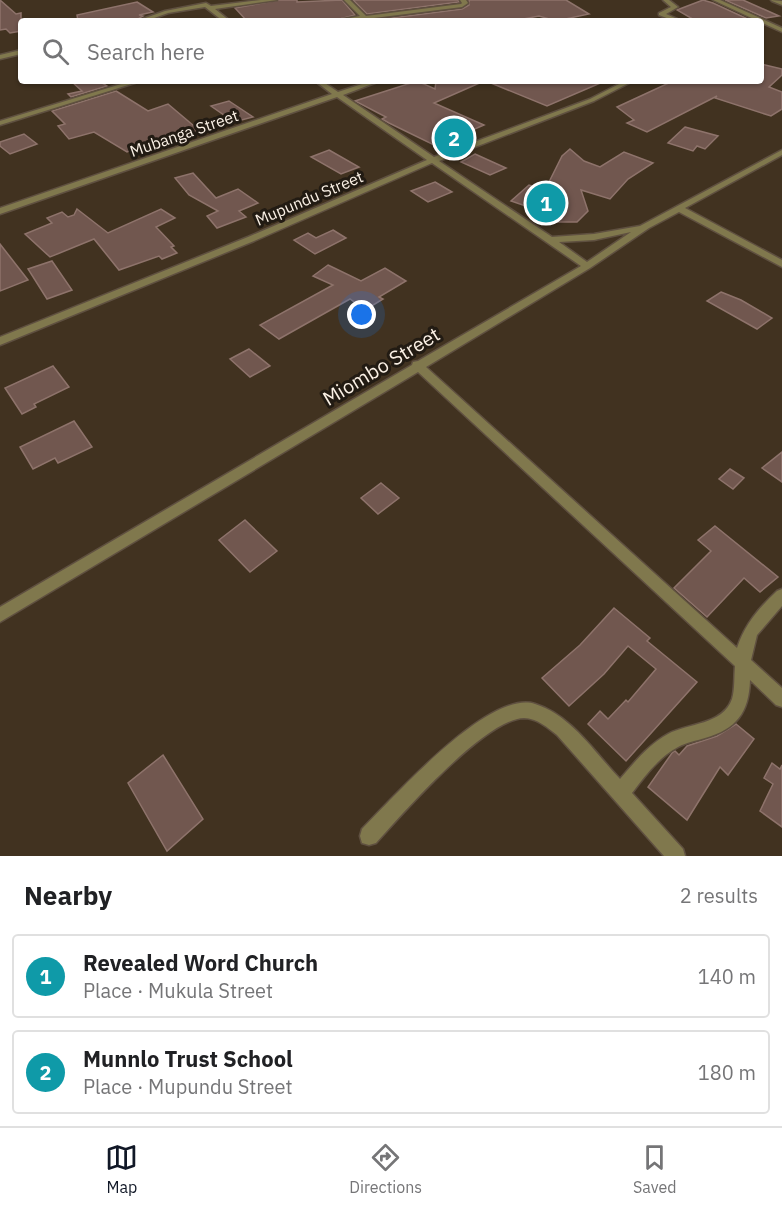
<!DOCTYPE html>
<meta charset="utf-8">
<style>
:root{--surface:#fff;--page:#f6f6f6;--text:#202124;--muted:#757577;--line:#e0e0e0;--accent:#111827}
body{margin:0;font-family:"IBM Plex Sans",sans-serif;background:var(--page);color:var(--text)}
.you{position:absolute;left:362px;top:315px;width:21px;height:21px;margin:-15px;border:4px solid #fff;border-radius:50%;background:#1a73e8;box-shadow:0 0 0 9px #1a73e833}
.badge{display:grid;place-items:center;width:39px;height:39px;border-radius:50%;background:var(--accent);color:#fff;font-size:20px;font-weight:700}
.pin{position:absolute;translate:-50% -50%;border:3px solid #fff;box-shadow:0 2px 6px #0006}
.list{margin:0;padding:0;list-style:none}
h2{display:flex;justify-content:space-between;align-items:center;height:78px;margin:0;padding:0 24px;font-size:26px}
h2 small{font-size:20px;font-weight:400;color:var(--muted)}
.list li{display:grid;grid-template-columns:39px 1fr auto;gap:18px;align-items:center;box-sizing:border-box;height:84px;margin:0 12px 12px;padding:0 12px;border:2px solid var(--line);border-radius:6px}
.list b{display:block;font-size:22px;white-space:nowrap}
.list p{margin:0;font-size:20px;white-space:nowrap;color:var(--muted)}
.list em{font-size:20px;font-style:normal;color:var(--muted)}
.icon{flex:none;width:33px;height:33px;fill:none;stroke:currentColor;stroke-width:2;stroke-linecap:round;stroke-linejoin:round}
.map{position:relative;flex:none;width:782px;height:856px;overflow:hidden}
.search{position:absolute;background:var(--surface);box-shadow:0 2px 4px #0004;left:18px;right:18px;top:18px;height:66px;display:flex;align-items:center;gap:15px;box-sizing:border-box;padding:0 21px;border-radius:6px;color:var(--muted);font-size:22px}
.sheet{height:270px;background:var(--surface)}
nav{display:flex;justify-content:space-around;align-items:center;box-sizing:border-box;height:84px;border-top:2px solid var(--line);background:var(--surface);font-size:16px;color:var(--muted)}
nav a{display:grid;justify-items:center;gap:3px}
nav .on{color:var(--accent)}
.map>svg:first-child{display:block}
.building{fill:#71574f;stroke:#8e736b;stroke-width:1.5}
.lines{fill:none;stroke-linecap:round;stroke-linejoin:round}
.minor-casing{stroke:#5f5040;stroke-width:3}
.minor{fill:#80784d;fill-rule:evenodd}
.labels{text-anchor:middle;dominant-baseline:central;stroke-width:6;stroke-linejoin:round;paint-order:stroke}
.far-street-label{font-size:16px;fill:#faf0e5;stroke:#221b13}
.street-label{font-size:20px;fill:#faf0e5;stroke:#221b13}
</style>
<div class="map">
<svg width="782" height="856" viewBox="0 0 782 856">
<rect width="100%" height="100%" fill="#413220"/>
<g class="building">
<path d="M 0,0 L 16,14 L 21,13 L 21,31 L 10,33 L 6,29 L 0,30 Z"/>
<path d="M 279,0 L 297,0 L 297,2 L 342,0 L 355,15 L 332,21 L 247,21 L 235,8 Z"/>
<path d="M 353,0 L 458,0 L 459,2 L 367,14 Z"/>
<path d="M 469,0 L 566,0 L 589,14 L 556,21 L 539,16 L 513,21 L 368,21 L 462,9 L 469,5 Z"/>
<path d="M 703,0 L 713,3 L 752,21 L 696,21 L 677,10 Z"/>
<path d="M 725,0 L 743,0 L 779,16 L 766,18 Z"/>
<path d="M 137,2 L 153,12 L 139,15 L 143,16 L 135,21 L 78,21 L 77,15 Z"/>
<path d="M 761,64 L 782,69 L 782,75 L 769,87 L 782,92 L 782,109 L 771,116 L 715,98 L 717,96 L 647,132 L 627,123 L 634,120 L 617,107 L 673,81 L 761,81 Z"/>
<path d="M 71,81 L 99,81 L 107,86 L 71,97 L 68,94 L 82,91 Z"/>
<path d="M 417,81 L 435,89 L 436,81 L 484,81 L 434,103 L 484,125 L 436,146 L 389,123 L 382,119 L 386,117 L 355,101 Z"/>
<path d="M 486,81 L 605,81 L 547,106 Z"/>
<path d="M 116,91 L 148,111 L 168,104 L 201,132 L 182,138 L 176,133 L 127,152 L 94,132 L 69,139 L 58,126 L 65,124 L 52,111 Z"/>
<path d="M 229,101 L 253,117 L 234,122 L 211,106 Z"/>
<path d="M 685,127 L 718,136 L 705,149 L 697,146 L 693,151 L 668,143 Z"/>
<path d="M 24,134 L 37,144 L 10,154 L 0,146 L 0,142 Z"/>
<path d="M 570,149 L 584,161 L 600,167 L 624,152 L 653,163 L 628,179 L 610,199 L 581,190 L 588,211 L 577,222 L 554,222 L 552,215 L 511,201 L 529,185 L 545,190 L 562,156 Z"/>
<path d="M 329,150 L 359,167 L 341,174 L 311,157 Z"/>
<path d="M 475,154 L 506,168 L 490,175 L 461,162 Z"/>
<path d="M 193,173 L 216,198 L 238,189 L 258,203 L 239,211 L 246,217 L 217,228 L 207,216 L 218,211 L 189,195 L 175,178 Z"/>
<path d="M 435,182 L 452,192 L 428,202 L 411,191 Z"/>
<path d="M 77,209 L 108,233 L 161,209 L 175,218 L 156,227 L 174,246 L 171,247 L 177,253 L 162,259 L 159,256 L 119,270 L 94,239 L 50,257 L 25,234 L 52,223 L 47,218 L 62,212 L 68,217 L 74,215 Z"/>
<path d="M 333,230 L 346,238 L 315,254 L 294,240 L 308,233 L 316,238 Z"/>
<path d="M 0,244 L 28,280 L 0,291 Z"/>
<path d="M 52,261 L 72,290 L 47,299 L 28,269 Z"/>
<path d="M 328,265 L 361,281 L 385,268 L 406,281 L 379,297 L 383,299 L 365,310 L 350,299 L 279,339 L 260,325 L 333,285 L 313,276 Z"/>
<path d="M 721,292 L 741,300 L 772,318 L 757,329 L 707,301 Z"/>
<path d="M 249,349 L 270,366 L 250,377 L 230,359 Z"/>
<path d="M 53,366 L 69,387 L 34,404 L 36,407 L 22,414 L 5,388 Z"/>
<path d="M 74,421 L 92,447 L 58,463 L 55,458 L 33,469 L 20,447 Z"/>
<path d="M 782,452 L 782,482 L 762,468 Z"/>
<path d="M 730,469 L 744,478 L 733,489 L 719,479 Z"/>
<path d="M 381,483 L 399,498 L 378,514 L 361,498 Z"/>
<path d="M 245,520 L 277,551 L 250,572 L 219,540 Z"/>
<path d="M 715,526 L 778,577 L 760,592 L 744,578 L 707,617 L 674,588 L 711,551 L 698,540 Z"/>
<path d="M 614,608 L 650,638 L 647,641 L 697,682 L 626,761 L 588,724 L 600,711 L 608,719 L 626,700 L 628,702 L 656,669 L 628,646 L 604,674 L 569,706 L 542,678 L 580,645 Z"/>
<path d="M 736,724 L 754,739 L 728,775 L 720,767 L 687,820 L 648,787 L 672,753 L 675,751 L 679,755 L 687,746 L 717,736 Z"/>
<path d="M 163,755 L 203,819 L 167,851 L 128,783 Z"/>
<path d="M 772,763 L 780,769 L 782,765 L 782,827 L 760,811 L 773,784 L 764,778 Z"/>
</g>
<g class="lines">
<defs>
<g id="minor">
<path d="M 261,0 L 277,0 L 215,9 L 230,21 L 223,21 L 205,7 L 168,13 L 146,21 L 137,21 L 165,11 L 206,3 L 211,6 Z"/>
<path d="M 344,0 L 350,0 L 366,16 L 461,4 L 462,3 L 460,0 L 466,0 L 468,3 L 462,7 L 350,21 L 334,21 L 360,16 Z"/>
<path d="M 663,0 L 669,0 L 678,7 L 666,14 L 682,21 L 674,21 L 659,15 L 659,13 L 671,7 Z"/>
<path d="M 713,0 L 720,0 L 782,28 L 782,32 Z"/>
<path d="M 771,0 L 782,1 L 782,5 L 772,1 Z"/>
<path d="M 21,50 L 21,54 L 0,59 L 0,55 Z"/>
<path d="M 131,81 L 141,81 L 0,125 L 0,121 Z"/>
<path d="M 315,81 L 322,81 L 338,92 L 371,81 L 380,81 L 343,95 L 434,157 L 590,99 L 625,81 L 633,81 L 594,101 L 439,161 L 552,237 L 594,234 L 640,226 L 782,150 L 782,155 L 685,208 L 782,260 L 782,267 L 679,212 L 649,228 L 590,268 L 426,367 L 737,648 C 745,624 759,608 777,591 L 782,589 L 782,606 L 757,635 L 751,660 L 782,688 L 782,707 L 776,705 L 750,680 C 749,713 736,729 705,738 C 696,741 687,742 678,747 C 659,757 645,776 632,793 L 683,849 L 685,856 L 664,856 L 557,735 C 548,728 537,718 524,718 C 485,719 403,813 376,843 L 369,845 L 362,843 L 360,836 L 362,829 C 393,798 489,689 535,704 C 571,715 595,753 620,779 C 634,763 648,745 668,734 C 688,723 723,725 732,699 C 735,689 734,677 735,666 L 418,372 L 0,622 L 0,607 L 412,365 L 413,362 L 418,361 L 581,266 L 432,163 L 254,241 L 0,345 L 0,337 L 248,237 L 427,160 L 337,97 L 0,214 L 0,208 L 332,94 ZM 631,232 L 587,262 L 559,242 L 594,240 Z"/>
</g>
</defs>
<use href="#minor" class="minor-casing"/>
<use href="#minor" class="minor"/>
</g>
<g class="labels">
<g class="far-street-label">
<text transform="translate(184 133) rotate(-19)">Mubanga Street</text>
<text transform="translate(309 198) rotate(-23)">Mupundu Street</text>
</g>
<g class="street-label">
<text transform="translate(381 366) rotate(-31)">Miombo Street</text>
</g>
</g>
</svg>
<div class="you"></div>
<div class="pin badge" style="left:546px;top:203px;background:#0f9aa8">1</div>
<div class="pin badge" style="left:454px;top:138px;background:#0f9aa8">2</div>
<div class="search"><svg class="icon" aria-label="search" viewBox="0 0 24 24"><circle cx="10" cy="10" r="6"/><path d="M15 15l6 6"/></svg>Search here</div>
</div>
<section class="sheet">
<h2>Nearby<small>2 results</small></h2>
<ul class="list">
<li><span class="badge" style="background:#0f9aa8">1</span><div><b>Revealed Word Church</b><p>Place · Mukula Street</p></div><em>140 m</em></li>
<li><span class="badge" style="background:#0f9aa8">2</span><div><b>Munnlo Trust School</b><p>Place · Mupundu Street</p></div><em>180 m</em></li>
</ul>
</section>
<nav>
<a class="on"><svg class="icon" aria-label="map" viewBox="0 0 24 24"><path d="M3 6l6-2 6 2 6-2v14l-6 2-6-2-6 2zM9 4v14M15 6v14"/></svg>Map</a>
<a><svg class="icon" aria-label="directions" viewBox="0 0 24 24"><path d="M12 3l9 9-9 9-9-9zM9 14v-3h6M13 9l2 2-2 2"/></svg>Directions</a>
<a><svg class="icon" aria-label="saved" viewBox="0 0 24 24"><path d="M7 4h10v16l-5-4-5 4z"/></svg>Saved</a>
</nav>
